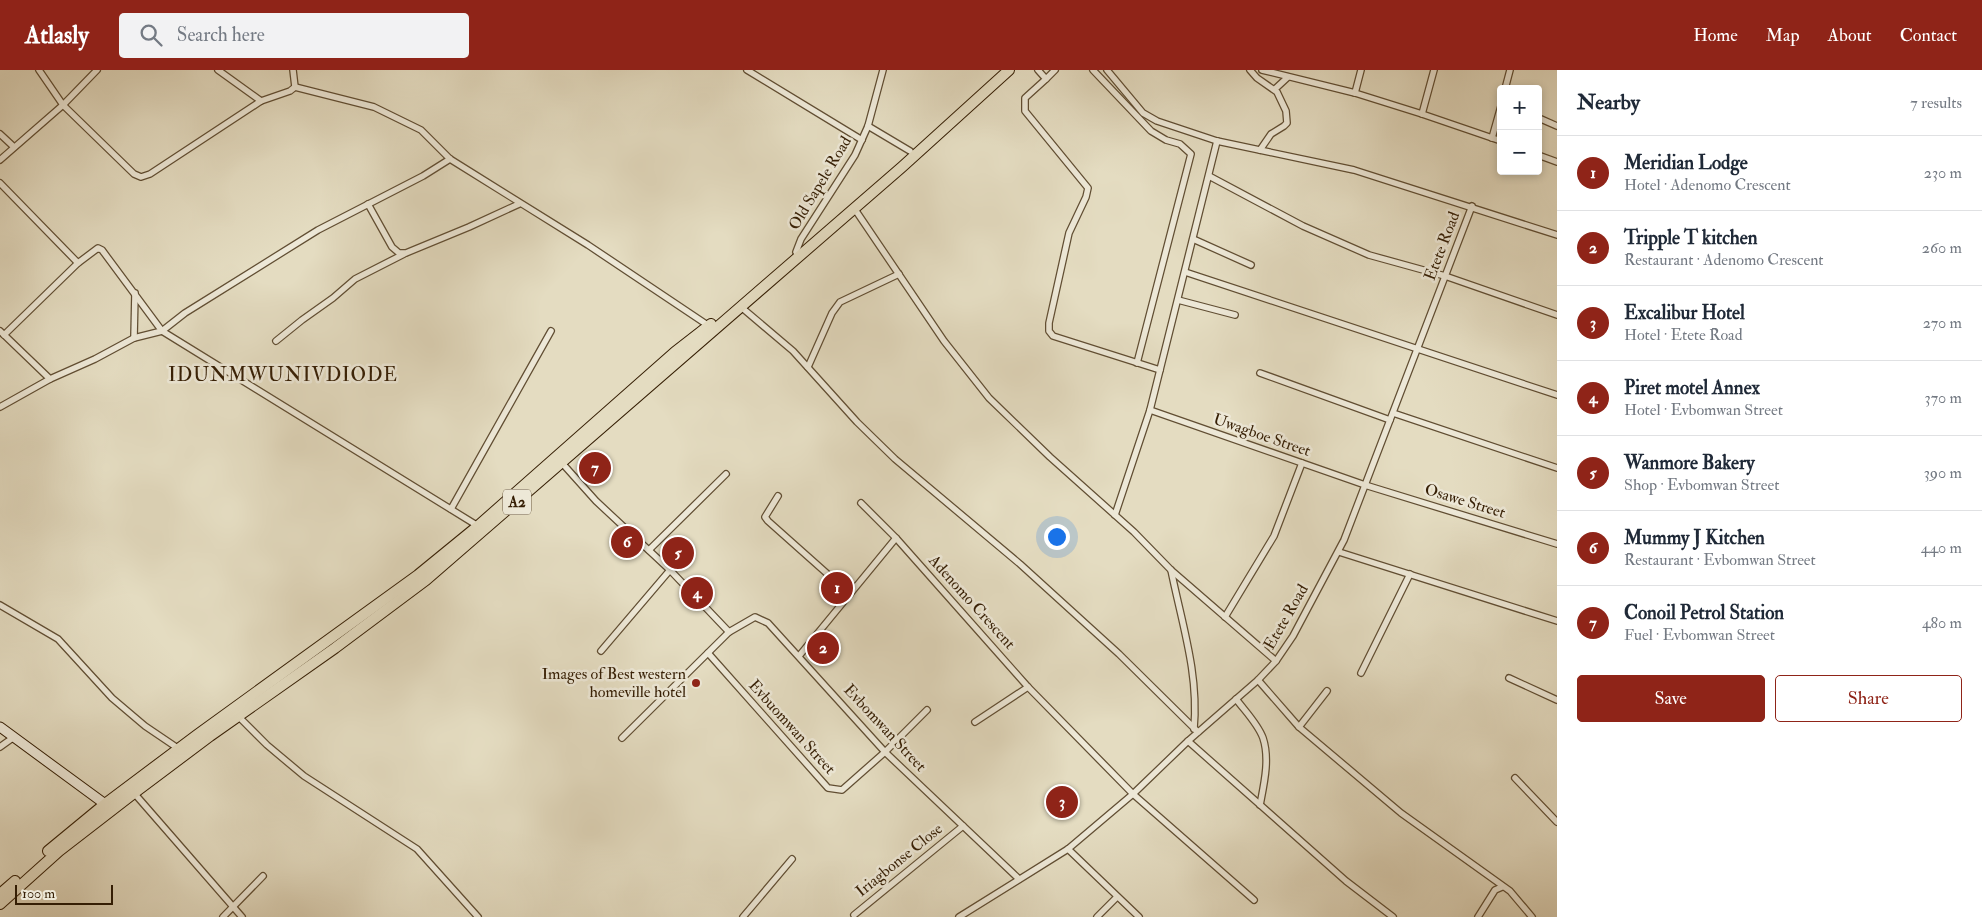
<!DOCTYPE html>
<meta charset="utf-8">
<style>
:root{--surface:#fff;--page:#f2f2f3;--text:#1f2937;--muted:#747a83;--line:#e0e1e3;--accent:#8f2418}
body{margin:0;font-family:"IM FELL Double Pica",serif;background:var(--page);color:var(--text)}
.controls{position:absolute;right:15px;top:15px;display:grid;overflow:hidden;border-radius:5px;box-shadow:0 2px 8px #0003}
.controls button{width:45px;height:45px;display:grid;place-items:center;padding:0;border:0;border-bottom:1px solid var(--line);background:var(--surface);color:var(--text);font:25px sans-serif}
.scale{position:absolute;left:15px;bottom:12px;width:98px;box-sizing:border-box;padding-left:5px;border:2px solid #351e04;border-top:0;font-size:14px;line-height:18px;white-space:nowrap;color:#351e04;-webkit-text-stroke:4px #ede8d7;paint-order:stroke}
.you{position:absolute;left:1056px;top:466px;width:18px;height:18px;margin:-12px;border:4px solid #fff;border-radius:50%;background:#1a73e8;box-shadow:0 0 0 8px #1a73e833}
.badge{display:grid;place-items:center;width:32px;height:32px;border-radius:50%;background:var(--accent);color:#fff;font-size:16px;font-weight:700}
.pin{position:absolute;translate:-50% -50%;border:2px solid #fff;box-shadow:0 1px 5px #0006}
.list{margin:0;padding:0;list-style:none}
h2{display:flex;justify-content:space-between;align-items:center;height:65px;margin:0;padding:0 20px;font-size:21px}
h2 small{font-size:16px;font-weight:400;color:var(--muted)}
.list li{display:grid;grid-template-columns:32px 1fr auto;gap:15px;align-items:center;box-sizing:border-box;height:75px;padding:0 20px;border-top:1px solid var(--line)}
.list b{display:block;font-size:19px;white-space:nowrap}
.list p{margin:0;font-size:16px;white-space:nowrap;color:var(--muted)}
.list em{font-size:16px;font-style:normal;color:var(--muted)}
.actions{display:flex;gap:10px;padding:15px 20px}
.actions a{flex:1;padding:11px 0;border:1px solid var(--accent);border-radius:5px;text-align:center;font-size:18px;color:var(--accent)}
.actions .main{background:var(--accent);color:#fff}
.icon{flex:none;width:28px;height:28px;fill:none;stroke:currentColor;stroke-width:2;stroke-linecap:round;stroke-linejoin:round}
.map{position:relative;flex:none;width:1557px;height:847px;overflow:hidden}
header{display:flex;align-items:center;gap:30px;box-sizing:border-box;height:70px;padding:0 25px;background:var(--accent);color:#fff}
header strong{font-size:24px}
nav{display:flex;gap:28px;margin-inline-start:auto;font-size:18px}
.search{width:350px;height:45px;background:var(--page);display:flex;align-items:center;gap:12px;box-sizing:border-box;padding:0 18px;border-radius:5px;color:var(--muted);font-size:19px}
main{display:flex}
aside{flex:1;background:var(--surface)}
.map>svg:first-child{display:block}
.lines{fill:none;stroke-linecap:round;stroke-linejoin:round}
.street-casing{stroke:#614e33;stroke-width:8}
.secondary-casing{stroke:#351e04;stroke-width:11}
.highway-casing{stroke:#351e04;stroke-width:12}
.street{stroke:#ede8d7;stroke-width:5.5}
.secondary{stroke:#ede8d7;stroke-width:9}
.highway{stroke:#e4dcc1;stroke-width:10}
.poi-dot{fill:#8f2418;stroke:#ede8d7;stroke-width:2}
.labels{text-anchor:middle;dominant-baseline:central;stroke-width:5;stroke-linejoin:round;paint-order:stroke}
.shield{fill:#ede8d7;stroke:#6c5b43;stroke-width:1}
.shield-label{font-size:15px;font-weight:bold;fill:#351e04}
.street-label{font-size:16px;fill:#351e04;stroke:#ede8d7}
.poi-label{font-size:16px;fill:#351e04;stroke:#ede8d7;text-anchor:end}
.quarter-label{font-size:19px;letter-spacing:1px;fill:#351e04;stroke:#ede8d7}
</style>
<header>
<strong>Atlasly</strong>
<div class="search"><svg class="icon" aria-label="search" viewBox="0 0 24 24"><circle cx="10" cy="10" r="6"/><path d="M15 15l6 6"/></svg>Search here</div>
<nav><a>Home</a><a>Map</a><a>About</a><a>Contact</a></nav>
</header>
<main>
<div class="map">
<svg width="1557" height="847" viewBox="0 0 1557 847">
<rect width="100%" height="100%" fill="#e4dcc1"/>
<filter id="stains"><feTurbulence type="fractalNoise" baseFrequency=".004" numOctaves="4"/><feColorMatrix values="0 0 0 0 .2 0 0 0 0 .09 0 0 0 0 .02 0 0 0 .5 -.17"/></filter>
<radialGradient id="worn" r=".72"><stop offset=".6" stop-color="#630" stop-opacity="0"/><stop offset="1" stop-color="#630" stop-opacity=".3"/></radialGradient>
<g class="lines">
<defs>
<g id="street">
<path d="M 39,0 L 63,35 L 134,104 L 141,107 L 150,104 L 261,31 L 290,21 L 295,17 L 293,0"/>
<path d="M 218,0 L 261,31"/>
<path d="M 747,0 L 862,70"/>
<path d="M 1038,0 L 1046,9 L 1025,28 L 1025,41 L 1088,118 L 1086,127 L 1069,163 L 1049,253 L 1049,261 L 1053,266 L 1160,300"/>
<path d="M 1093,0 L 1151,61 L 1166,70 L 1180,74 L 1191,84 L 1137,293"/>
<path d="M 1107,0 L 1143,43 L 1157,51 L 1217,71 L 1354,100 L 1557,165"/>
<path d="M 1250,0 L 1257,8 L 1277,22 L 1286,41 L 1287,53 L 1284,56 L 1271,64 L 1260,80"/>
<path d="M 1262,0 L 1355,23 L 1422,44 L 1501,71"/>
<path d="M 1046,9 L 1055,0"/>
<path d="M 295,17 L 374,37 L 421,60 L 450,89 L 588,175 L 709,256"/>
<path d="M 1275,19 L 1288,7"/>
<path d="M 1505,19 L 1510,0"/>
<path d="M 1355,23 L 1361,0"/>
<path d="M 1422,44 L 1434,0"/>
<path d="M 1541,49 L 1557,56"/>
<path d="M 868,56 L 910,81"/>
<path d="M 0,64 L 14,77"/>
<path d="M 1492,68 L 1501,36"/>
<path d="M 1538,85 L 1557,92"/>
<path d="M 0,90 L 63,35 L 97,0"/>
<path d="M 1209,106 L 1303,156 L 1369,185 L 1445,206 L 1557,245"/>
<path d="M 0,113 L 78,193"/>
<path d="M 368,134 L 392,177 L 399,183 L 406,183 L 469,157 L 519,134"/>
<path d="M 854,138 L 944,271 L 989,328 L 1050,387 L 1134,462 L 1171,500 L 1276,591"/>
<path d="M 1193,169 L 1251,195"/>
<path d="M 796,182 L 801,169 L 855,85 L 868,56 L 883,0"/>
<path d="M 1185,202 L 1557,325"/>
<path d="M 1178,230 L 1235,245"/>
<path d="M 741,237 L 793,281 L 857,352 L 895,389 L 1020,494 L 1119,584 L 1198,662"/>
<path d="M 0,261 L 50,309"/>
<path d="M 4,265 L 78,193 L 98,178 L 102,180 L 162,261 L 478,456"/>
<path d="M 134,268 L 135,223"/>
<path d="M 276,271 L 302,250 L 333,228 L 355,209 L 404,184"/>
<path d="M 808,297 L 832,243 L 840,232 L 899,204"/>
<path d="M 1260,303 L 1390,350"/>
<path d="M 0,337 L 50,309 L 95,289 L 134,268 L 162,261 L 185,243 L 318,160 L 423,106 L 450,89"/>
<path d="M 1150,340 L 1365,415 L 1557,474"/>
<path d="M 1393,343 L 1557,398"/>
<path d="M 562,393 L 596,431 L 670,500 L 729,562"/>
<path d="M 778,426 L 765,447 L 768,451 L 850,524"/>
<path d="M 861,433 L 896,468"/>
<path d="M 451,439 L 551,261"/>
<path d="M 1115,445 L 1150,340 L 1217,71"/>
<path d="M 649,480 L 726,404"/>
<path d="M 1339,482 L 1557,551"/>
<path d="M 1171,500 C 1182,554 1199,604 1194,659"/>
<path d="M 0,535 L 58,569 L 112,628 L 145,656 L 179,679"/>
<path d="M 1225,547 L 1274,466 L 1302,393"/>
<path d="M 601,581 L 670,500"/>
<path d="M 708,583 L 828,718 L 842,720 L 885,682 L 927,640"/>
<path d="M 799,586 L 896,468 L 1028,617 L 1133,724 L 1254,830"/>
<path d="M 1361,603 L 1410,504"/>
<path d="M 1509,608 L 1557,630"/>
<path d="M 1258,610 L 1299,657 L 1401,743 L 1510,821 L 1532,847"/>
<path d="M 1236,629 C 1245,641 1258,654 1263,668 C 1270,689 1264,714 1260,735"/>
<path d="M 238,646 L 267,675 L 304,706 L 417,779 L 478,847"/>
<path d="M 975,652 L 1028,617"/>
<path d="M 1299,657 L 1327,621"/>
<path d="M 622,668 L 729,562 L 755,547 L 768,553 L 885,682 L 1019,809"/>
<path d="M 1188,671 L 1346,811 L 1393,847"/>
<path d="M 0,677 L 14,667"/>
<path d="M 1515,708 L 1557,752"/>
<path d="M 134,723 L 242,847"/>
<path d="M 1068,779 L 1139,847"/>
<path d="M 854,845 L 963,756"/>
<path d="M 223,847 L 263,806"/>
<path d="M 743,847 L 792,789"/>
<path d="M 959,847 L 1068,779 L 1133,724 L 1188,671 L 1258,610 L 1276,591 L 1293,566 L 1344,470 L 1472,136"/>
<path d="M 1097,847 L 1117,827"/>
<path d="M 1478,847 L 1495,820 L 1502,817"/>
</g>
<path id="secondary" d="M 0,657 L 105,734"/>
<g id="highway">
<path d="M 48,781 L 105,734 L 197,665 L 418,505 L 478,456 L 675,282 L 711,254"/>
<path d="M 0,824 L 15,811"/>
<path d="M 0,834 L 59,781 L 134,723 L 210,666 L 335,578 L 426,510 L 902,97 L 1009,0"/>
</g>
</defs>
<use href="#street" class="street-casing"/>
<use href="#secondary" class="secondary-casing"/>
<use href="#highway" class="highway-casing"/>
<use href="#street" class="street"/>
<use href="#secondary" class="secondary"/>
<use href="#highway" class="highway"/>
</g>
<circle class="poi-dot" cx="696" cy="613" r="5"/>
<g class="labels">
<rect class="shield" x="503" y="419.5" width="28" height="25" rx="4"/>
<g class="shield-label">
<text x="517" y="432">A2</text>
</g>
<g class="street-label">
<text transform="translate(820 113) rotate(-59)">Old Sapele Road</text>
<text transform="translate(1442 176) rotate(-69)">Etete Road</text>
<text transform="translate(1262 365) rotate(19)">Uwagboe Street</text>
<text transform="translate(1465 431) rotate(17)">Osawe Street</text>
<text transform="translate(972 532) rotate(48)">Adenomo Crescent</text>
<text transform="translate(1286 547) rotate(-60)">Etete Road</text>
<text transform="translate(792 657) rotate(48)">Evbuomwan Street</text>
<text transform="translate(885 658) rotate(47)">Evbomwan Street</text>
<text transform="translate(899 790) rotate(-39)">Iriagbonse Close</text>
</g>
<g class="poi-label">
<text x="686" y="604">Images of Best western<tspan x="686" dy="18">homeville hotel</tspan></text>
</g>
<g class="quarter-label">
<text x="283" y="305">IDUNMWUNIVDIODE</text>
</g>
</g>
<rect width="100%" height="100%" filter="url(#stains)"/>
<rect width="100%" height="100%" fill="url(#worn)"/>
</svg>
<div class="controls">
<button>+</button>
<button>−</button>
</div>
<div class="scale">100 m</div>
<div class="you"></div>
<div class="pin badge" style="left:837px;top:518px">1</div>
<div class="pin badge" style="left:823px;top:578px">2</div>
<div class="pin badge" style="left:1062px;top:732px">3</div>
<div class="pin badge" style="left:697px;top:523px">4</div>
<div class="pin badge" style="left:678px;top:483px">5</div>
<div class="pin badge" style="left:627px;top:472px">6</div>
<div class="pin badge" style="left:595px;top:398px">7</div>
</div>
<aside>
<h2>Nearby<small>7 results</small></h2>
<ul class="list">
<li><span class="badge">1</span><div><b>Meridian Lodge</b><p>Hotel · Adenomo Crescent</p></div><em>230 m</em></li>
<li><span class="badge">2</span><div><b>Tripple T kitchen</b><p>Restaurant · Adenomo Crescent</p></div><em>260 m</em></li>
<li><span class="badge">3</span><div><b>Excalibur Hotel</b><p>Hotel · Etete Road</p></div><em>270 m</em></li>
<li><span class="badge">4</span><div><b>Piret motel Annex</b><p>Hotel · Evbomwan Street</p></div><em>370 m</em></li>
<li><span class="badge">5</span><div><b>Wanmore Bakery</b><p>Shop · Evbomwan Street</p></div><em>390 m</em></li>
<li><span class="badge">6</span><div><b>Mummy J Kitchen</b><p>Restaurant · Evbomwan Street</p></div><em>440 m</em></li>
<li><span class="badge">7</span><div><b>Conoil Petrol Station</b><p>Fuel · Evbomwan Street</p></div><em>480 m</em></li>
</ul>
<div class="actions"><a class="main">Save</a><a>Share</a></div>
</aside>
</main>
